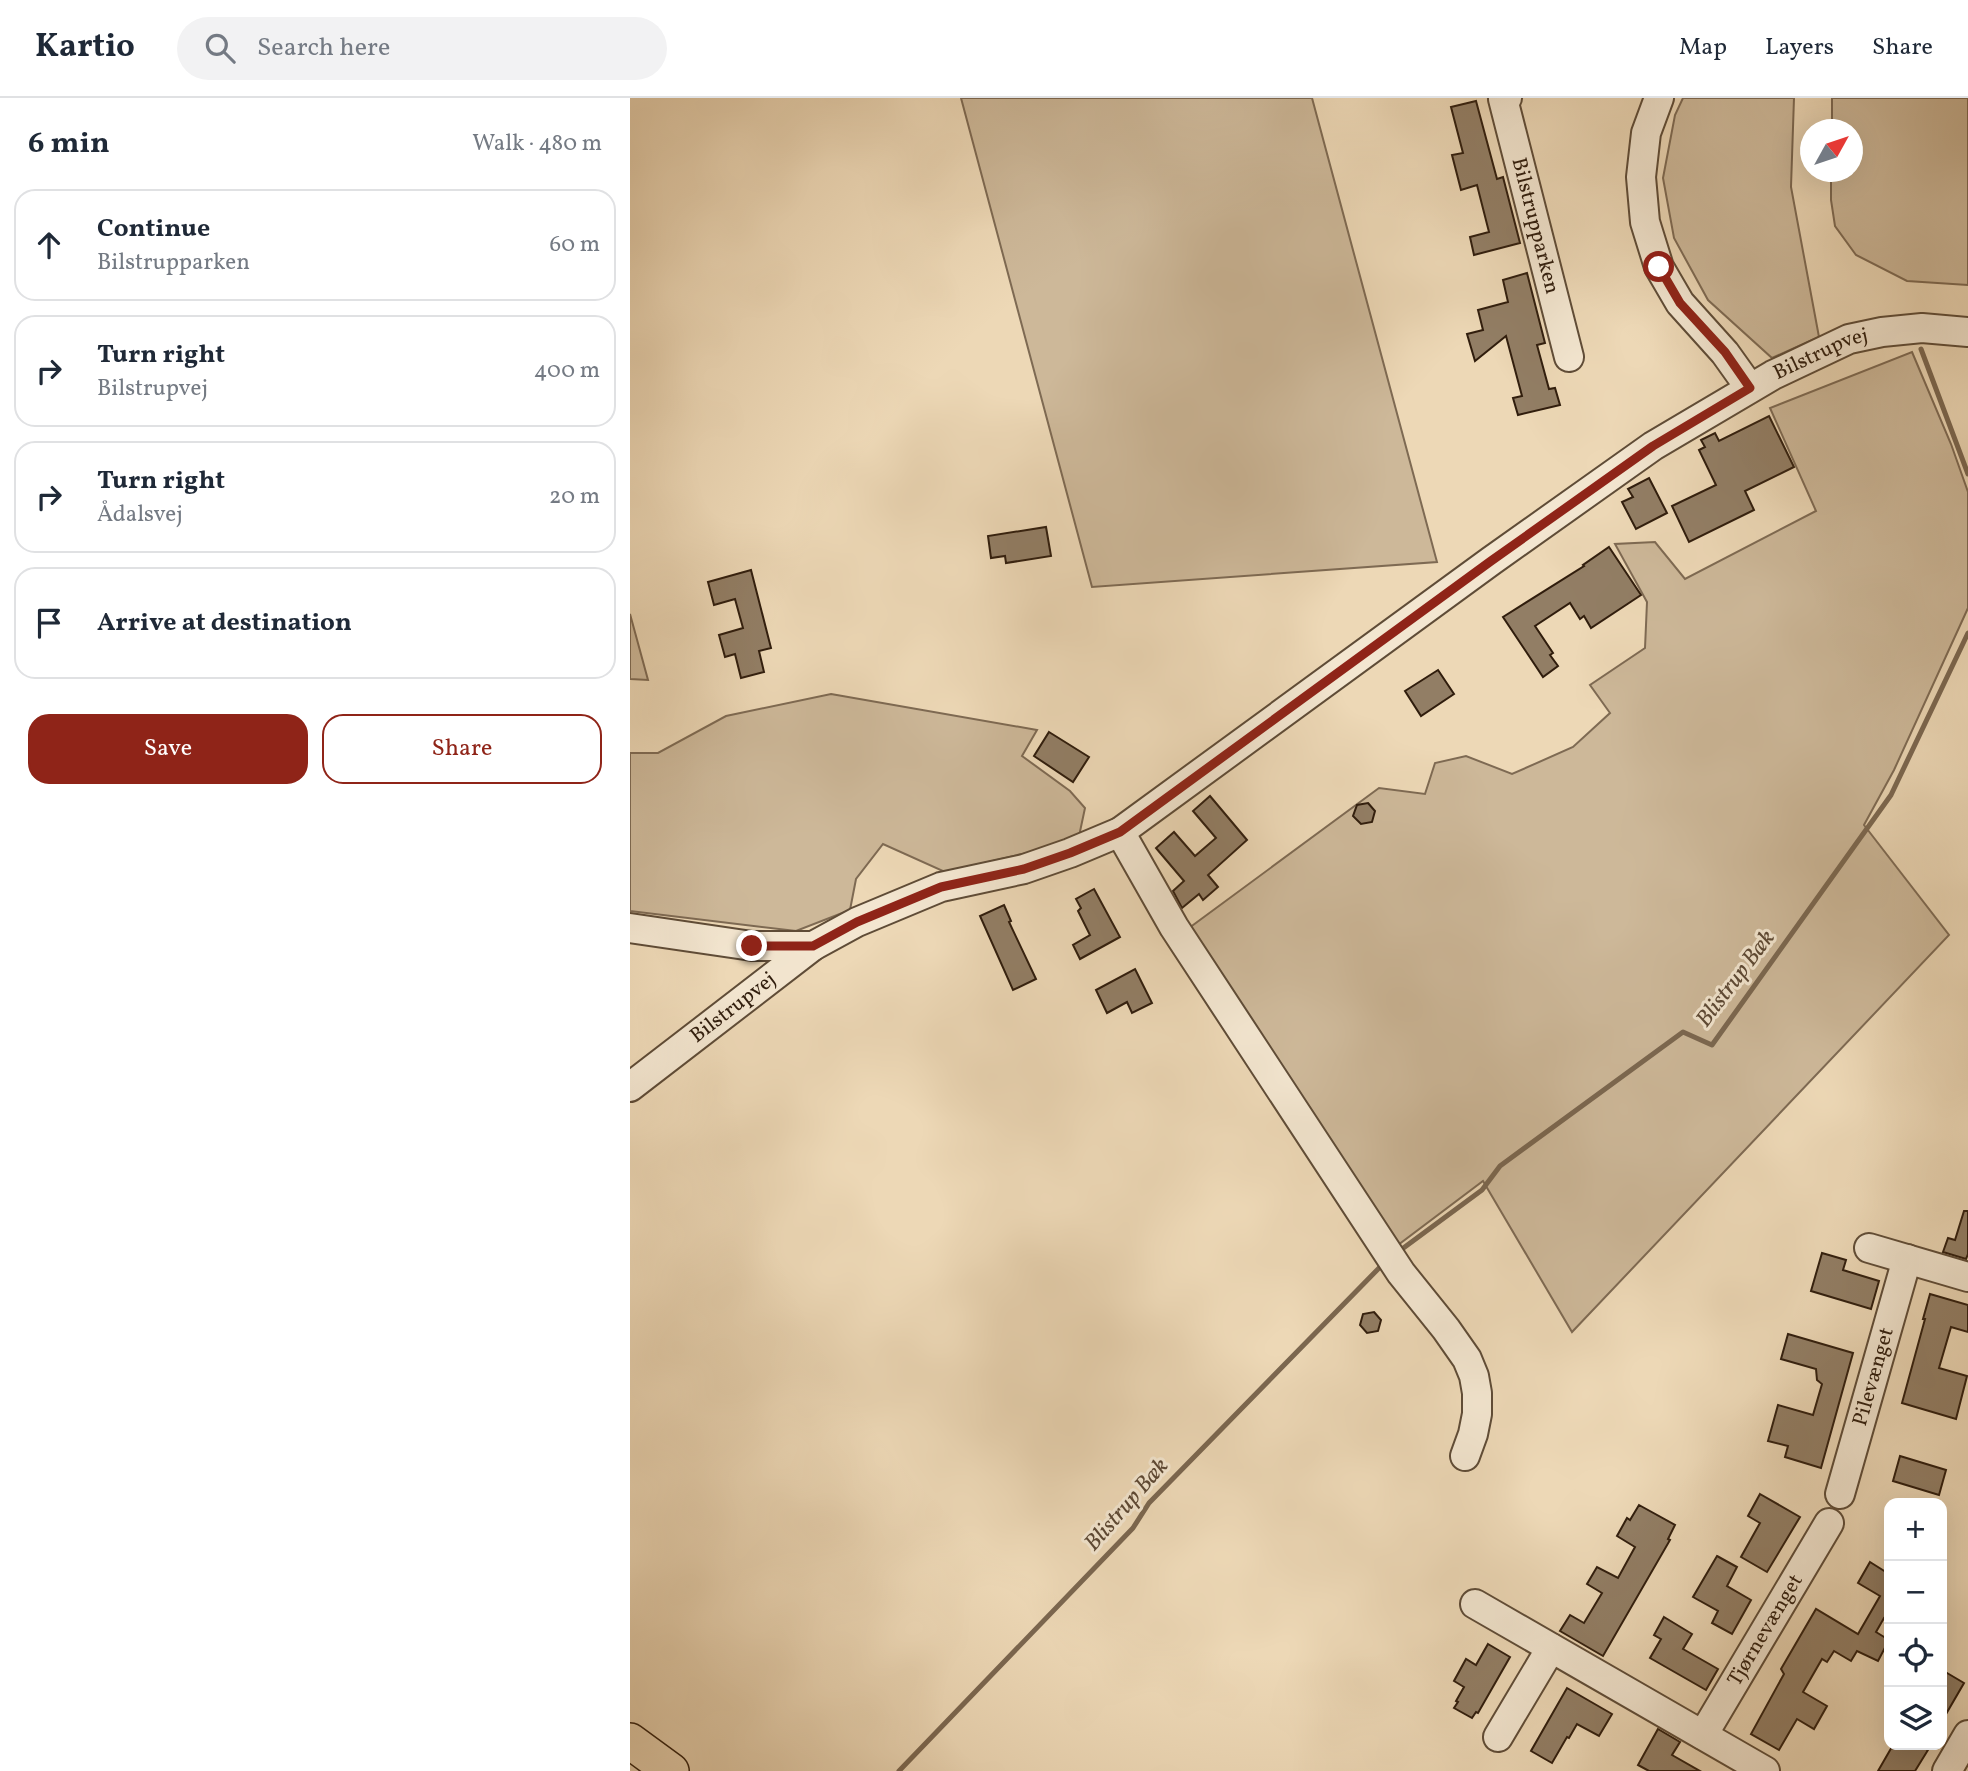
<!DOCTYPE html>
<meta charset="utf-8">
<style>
:root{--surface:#fff;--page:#f2f2f3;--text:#1f2937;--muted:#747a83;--line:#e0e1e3;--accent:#8f2418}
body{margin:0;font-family:Vollkorn,serif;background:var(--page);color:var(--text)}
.controls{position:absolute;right:21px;bottom:21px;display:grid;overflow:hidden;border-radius:14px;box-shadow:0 7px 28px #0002}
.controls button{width:63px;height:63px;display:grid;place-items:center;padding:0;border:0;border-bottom:2px solid var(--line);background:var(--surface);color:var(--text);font:35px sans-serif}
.compass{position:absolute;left:1170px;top:21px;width:63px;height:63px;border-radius:50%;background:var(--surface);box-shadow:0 7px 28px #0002;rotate:50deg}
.stop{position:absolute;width:21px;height:21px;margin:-16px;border:5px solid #8f2418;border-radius:50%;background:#fff}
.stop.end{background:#8f2418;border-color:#fff;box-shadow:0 2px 7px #0008}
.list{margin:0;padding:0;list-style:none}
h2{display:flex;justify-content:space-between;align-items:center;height:91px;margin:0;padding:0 28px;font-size:30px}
h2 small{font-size:23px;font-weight:400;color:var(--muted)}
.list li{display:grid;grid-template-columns:46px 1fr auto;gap:21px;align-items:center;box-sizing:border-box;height:112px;margin:0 14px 14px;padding:0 14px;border:2px solid var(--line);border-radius:21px}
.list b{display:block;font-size:26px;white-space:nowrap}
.list p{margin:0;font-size:23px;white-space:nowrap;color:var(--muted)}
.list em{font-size:23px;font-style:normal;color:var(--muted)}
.actions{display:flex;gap:14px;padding:21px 28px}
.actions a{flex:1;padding:16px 0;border:2px solid var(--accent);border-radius:21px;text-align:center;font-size:24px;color:var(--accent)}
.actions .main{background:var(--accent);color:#fff}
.icon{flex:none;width:38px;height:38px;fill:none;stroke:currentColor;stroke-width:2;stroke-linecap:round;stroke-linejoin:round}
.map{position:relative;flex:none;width:1338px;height:1673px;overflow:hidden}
header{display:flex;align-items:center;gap:42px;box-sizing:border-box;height:98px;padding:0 35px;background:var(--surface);border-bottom:2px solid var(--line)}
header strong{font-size:33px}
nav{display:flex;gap:38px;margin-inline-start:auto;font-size:24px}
.search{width:490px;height:63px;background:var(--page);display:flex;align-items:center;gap:18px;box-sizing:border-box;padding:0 24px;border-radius:38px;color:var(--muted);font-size:26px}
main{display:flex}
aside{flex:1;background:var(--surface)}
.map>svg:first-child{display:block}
.green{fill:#cdb899;stroke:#7e6a53;stroke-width:2}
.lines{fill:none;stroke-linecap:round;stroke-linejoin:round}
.stream{stroke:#7b6750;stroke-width:5}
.building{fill:#927e65;stroke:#301d0d;stroke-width:2}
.minor-casing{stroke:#5f4c37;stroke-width:32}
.major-casing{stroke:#301d0d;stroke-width:38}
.minor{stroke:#f3e6d0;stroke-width:28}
.major{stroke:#edd8b6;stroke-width:35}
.route{stroke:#8f2418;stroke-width:9}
.labels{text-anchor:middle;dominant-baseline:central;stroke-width:6;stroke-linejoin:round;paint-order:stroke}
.street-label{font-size:21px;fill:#301d0d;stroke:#f3e6d0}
.water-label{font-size:23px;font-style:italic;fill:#5c4834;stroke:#f3e6d0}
</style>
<header>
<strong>Kartio</strong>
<div class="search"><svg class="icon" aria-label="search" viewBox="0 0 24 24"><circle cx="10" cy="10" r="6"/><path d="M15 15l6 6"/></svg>Search here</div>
<nav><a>Map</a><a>Layers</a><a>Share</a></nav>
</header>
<main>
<aside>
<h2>6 min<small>Walk · 480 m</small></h2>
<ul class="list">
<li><svg class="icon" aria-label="ahead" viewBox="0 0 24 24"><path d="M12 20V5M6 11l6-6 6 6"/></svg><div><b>Continue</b><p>Bilstrupparken</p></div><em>60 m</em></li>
<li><svg class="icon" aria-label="right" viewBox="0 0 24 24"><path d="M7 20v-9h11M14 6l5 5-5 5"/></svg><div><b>Turn right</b><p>Bilstrupvej</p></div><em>400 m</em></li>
<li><svg class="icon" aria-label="right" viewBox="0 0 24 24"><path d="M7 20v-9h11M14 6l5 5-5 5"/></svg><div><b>Turn right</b><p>Ådalsvej</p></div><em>20 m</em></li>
<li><svg class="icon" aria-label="arrive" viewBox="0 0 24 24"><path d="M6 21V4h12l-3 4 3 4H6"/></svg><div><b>Arrive at destination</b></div></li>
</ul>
<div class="actions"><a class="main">Save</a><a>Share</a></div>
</aside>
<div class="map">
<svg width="1338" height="1673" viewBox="0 0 1338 1673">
<rect width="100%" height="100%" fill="#edd8b6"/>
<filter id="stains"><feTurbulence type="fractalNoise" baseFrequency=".00286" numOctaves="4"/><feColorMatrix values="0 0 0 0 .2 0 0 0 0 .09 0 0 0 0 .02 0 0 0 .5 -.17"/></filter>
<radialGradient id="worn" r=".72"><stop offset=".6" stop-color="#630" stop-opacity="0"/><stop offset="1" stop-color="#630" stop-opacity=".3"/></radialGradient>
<g class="green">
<path d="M 331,0 L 682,0 L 807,464 L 462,489 Z"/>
<path d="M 1053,0 L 1164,0 L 1161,89 L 1189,239 L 1142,260 L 1078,202 L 1044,140 L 1033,80 L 1045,17 Z"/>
<path d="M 1202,0 L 1338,0 L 1338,187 L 1277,183 L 1226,157 L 1205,128 L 1201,102 L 1201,74 L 1223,74 L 1223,32 L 1202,31 Z"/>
<path d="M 1282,254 L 1321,346 L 1338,394 L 1338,510 L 1264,672 L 1234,727 L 1319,837 L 942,1234 L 853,1083 L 764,1150 L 555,833 L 749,690 L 795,696 L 805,665 L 836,658 L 882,676 L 943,649 L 980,615 L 960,587 L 1015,550 L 1017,504 L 985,446 L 1025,444 L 1055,481 L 1186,413 L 1140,310 Z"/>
<path d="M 0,516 L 18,582 L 0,581 Z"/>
<path d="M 201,596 L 407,632 L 392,658 L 440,693 L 455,710 L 448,743 L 315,774 L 253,746 L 226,781 L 220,812 L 166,833 L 0,813 L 0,655 L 28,655 L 96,618 Z"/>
</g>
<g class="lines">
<g class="stream">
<path d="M 1291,251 L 1338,376"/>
<path d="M 768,1154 L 852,1092 L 870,1068 L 1053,934 L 1082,947 L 1261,697 L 1338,535"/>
<path d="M 269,1673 L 503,1430 L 519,1405 L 752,1167"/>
</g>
</g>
<g class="building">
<path d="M 846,3 L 867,81 L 873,79 L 890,145 L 844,157 L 840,139 L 859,134 L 847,87 L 831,92 L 822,57 L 833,55 L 821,9 Z"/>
<path d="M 897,175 L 915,245 L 907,247 L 919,291 L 925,290 L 930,307 L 888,317 L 883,300 L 892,298 L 876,238 L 845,263 L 837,236 L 853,232 L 848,212 L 878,204 L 873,182 Z"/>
<path d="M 1139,318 L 1164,369 L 1115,393 L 1124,412 L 1059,444 L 1042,408 L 1086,387 L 1069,352 L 1075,349 L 1071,342 L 1085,335 L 1089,343 Z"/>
<path d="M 1019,380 L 1037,415 L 1006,431 L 992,404 L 1003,399 L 998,391 Z"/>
<path d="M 416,429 L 421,458 L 376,465 L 375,458 L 361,460 L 358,438 Z"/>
<path d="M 979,449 L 1011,497 L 961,530 L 954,518 L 950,521 L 940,505 L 905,528 L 923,555 L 920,557 L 928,568 L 913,579 L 873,519 L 954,468 L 953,467 Z"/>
<path d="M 121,472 L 141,550 L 129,553 L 134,574 L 111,580 L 105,556 L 95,559 L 89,537 L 113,530 L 105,501 L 84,507 L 78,484 Z"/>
<path d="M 808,572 L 824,596 L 791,618 L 775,593 Z"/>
<path d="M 419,634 L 459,659 L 443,684 L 404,658 Z"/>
<path d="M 580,698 L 617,742 L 578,777 L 588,789 L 573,802 L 569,796 L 552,810 L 543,793 L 554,783 L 526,750 L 544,734 L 565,758 L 586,740 L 563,713 Z"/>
<path d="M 738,705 L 745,713 L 742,724 L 731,726 L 723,718 L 727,707 Z"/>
<path d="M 464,791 L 490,839 L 450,861 L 443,847 L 460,837 L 448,813 L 451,810 L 446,801 Z"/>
<path d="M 374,807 L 381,823 L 379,824 L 406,881 L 383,892 L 350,818 Z"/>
<path d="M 505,871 L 522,905 L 502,915 L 497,904 L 477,915 L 466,892 Z"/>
<path d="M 1334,1113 L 1338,1113 L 1338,1156 L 1336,1161 L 1313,1154 L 1318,1140 L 1325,1142 Z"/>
<path d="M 1192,1155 L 1216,1162 L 1213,1172 L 1249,1183 L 1241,1211 L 1181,1193 Z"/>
<path d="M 1300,1196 L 1338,1207 L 1338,1234 L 1321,1229 L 1309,1270 L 1337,1278 L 1326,1321 L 1272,1305 L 1295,1221 L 1293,1221 Z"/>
<path d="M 744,1214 L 751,1222 L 748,1233 L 737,1235 L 730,1227 L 733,1216 Z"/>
<path d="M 1158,1236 L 1223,1255 L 1191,1370 L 1155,1359 L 1158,1348 L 1138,1343 L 1148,1307 L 1183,1317 L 1192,1286 L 1187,1282 L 1186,1271 L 1151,1261 Z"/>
<path d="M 1270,1358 L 1316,1372 L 1309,1397 L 1263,1383 Z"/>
<path d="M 1130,1396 L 1170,1419 L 1137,1474 L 1111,1459 L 1130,1425 L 1118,1418 Z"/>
<path d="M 1009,1407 L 1045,1427 L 1038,1441 L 1040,1442 L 973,1558 L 930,1533 L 940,1517 L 954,1525 L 972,1495 L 957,1486 L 967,1469 L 988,1480 L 1005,1449 L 987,1438 L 997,1420 L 1000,1422 Z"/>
<path d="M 1087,1458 L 1107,1469 L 1097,1488 L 1121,1502 L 1102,1536 L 1082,1525 L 1088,1513 L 1063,1499 Z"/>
<path d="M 1240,1464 L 1259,1476 L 1259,1522 L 1254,1520 L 1246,1534 L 1259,1542 L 1248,1563 L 1227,1553 L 1221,1563 L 1204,1553 L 1197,1564 L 1192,1561 L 1173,1594 L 1197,1608 L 1184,1631 L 1167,1621 L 1149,1652 L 1121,1636 L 1154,1576 L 1151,1571 L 1186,1511 L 1228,1536 L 1250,1498 L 1228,1485 Z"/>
<path d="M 1034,1519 L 1062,1536 L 1053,1551 L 1088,1571 L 1076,1592 L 1020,1560 L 1031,1541 L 1024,1537 Z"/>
<path d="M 858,1546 L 880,1559 L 848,1615 L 846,1614 L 842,1620 L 824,1610 L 828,1604 L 826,1603 L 834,1589 L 824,1583 L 836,1561 L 846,1567 Z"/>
<path d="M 1312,1572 L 1334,1585 L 1312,1623 Z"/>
<path d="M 937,1590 L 982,1616 L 969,1638 L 947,1626 L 939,1640 L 937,1639 L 922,1665 L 901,1653 Z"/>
<path d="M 1028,1631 L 1050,1644 L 1042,1657 L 1070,1673 L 1019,1673 L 1008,1667 Z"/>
<path d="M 1263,1647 L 1288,1647 L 1298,1652 L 1285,1673 L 1248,1673 Z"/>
</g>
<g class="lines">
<defs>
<g id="minor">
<path id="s1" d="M 877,0 L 873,1 L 939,259"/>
<path d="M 1029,0 L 1016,35 L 1011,79 L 1015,124 L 1029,169 L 1050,205 L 1095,255 L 1120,290"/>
<path d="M 490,734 L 544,829 L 771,1175 L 816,1231 L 837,1261 L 844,1278 L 847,1295 L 847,1316 L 843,1336 L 835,1358"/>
<path d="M 0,830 L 122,848 L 183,848"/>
<path id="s2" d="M 0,989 L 183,848 L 227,824 L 311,789 L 394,771 L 440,755 L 490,734 L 861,463 L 1023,348 L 1143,277 L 1219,241 L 1252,234 L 1292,230 L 1338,234"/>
<path d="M 1239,1150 L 1338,1179"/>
<path id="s3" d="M 1210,1396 L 1277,1161"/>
<path d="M 845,1506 L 1135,1673"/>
<path id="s4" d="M 1073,1637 L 1199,1425"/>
<path d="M 868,1639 L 921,1550"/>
<path d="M 1317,1673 L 1338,1637"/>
</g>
<path id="major" d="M 0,1643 L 41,1673"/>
</defs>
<use href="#minor" class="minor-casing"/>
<use href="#major" class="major-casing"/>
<use href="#minor" class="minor"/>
<use href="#major" class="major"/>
</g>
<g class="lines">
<path class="route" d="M 122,848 L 183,848 L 227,824 L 311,789 L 394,771 L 440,755 L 490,734 L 861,463 L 1023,348 L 1120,290 L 1095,254 L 1050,205 L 1029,169"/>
</g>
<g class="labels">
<g class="street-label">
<text stroke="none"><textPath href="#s1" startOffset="135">Bilstrupparken</textPath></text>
<text stroke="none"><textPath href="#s2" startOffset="1410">Bilstrupvej</textPath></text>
<text stroke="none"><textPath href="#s2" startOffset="130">Bilstrupvej</textPath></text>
<text stroke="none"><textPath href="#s3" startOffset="122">Pilevænget</textPath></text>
<text stroke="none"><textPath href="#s4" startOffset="122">Tjørnevænget</textPath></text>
</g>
<g class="water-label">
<text transform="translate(1106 881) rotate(-53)">Blistrup Bæk</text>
<text transform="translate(497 1407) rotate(-49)">Blistrup Bæk</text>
</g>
</g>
<rect width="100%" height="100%" filter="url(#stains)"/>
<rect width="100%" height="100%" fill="url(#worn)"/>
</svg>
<div class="controls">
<button>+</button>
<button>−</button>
<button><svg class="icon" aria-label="locate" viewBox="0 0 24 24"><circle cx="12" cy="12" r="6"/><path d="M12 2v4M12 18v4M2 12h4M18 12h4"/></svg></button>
<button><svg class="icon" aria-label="layers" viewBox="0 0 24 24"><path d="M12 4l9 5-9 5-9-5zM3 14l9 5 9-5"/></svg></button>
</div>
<svg class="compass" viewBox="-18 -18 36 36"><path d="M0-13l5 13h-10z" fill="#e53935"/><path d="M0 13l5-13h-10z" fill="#747a83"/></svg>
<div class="stop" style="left:1029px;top:169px"></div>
<div class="stop end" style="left:122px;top:848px"></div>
</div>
</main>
